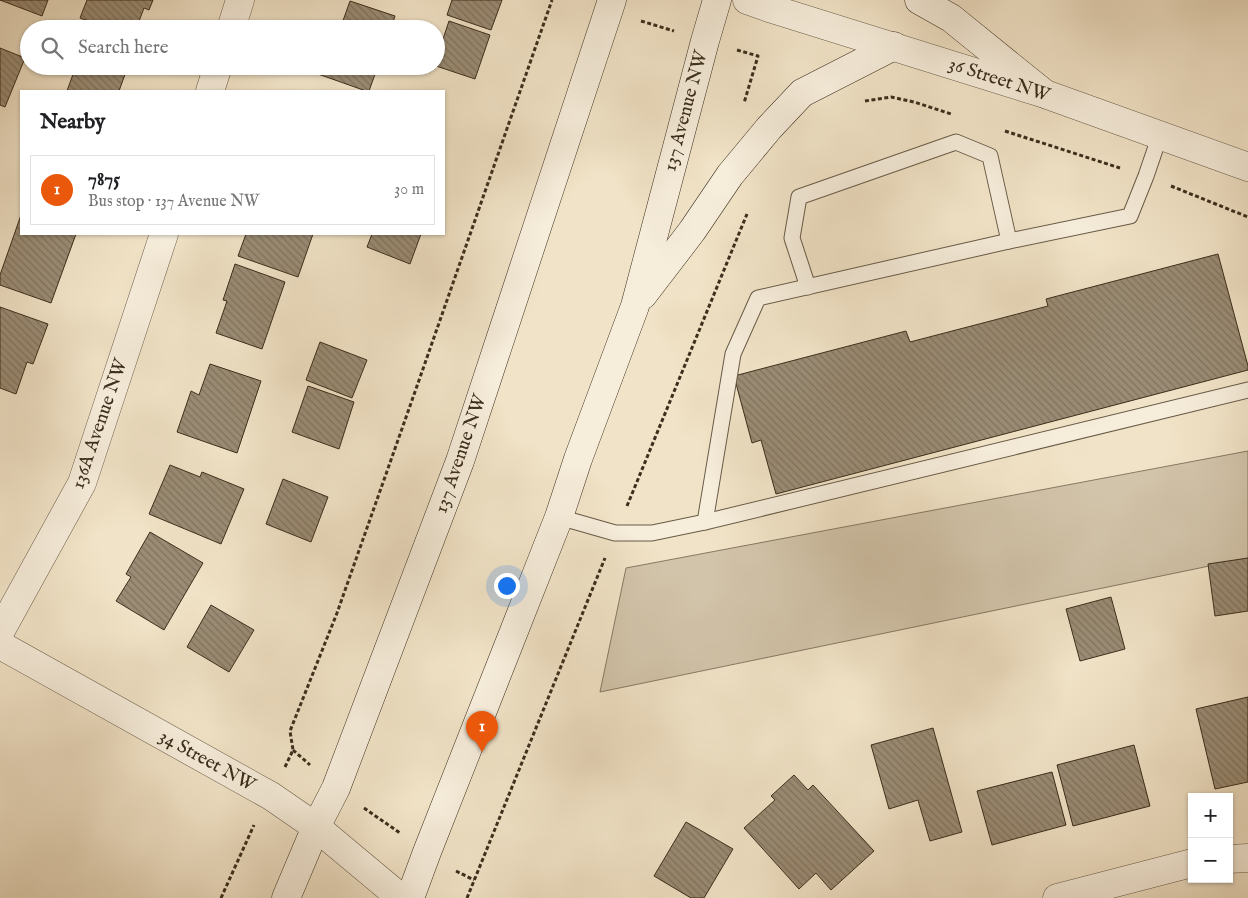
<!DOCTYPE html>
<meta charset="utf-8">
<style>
:root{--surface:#fff;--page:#f2f2f2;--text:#202124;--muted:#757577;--line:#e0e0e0;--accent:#ea580c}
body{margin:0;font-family:"IM FELL English",serif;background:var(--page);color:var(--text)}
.controls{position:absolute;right:15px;bottom:15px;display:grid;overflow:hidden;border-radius:0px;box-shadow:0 1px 4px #0004}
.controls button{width:45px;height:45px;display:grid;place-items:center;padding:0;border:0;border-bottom:1px solid var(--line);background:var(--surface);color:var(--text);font:25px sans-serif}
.you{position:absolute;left:506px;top:585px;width:18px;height:18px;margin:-12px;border:4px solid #fff;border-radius:50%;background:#1a73e8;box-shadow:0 0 0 8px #1a73e833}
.badge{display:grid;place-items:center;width:32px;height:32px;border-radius:50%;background:var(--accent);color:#fff;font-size:16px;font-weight:700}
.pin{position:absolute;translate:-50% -41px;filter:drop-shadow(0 1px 2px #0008)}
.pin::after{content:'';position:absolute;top:26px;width:18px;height:15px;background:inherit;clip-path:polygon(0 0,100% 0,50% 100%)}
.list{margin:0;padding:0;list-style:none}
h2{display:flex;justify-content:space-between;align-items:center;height:65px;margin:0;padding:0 20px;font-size:21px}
h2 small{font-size:16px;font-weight:400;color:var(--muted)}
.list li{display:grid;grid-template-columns:32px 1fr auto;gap:15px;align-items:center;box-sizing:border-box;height:70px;margin:0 10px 10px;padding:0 10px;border:1px solid var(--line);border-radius:0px}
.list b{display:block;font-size:19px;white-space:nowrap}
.list p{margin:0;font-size:16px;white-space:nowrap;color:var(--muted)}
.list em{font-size:16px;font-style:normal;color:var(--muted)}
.icon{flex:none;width:28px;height:28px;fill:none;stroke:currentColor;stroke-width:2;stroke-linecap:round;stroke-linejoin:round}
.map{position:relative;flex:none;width:1248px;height:898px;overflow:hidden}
.search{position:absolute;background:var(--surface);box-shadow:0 1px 4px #0004;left:20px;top:20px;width:425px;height:55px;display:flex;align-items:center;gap:12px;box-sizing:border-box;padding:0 18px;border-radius:28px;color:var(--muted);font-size:19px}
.panel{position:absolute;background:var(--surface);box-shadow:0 1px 4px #0004;left:20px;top:90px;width:425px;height:145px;border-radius:0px}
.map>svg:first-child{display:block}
.green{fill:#d2c4aa;stroke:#867963}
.building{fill:url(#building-back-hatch);stroke:#3b2e1c}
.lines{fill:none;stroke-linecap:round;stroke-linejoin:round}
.service-casing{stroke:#685b47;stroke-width:17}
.minor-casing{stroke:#685b47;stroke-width:29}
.tertiary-casing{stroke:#685b47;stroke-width:29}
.secondary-casing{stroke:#3b2e1c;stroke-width:29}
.path{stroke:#3b2e1c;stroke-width:3;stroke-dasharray:4 2.5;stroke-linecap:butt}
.service{stroke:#f6eddb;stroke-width:15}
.minor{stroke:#f6eddb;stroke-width:28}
.tertiary{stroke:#f6eddb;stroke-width:28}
.secondary{stroke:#f6eddb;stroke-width:28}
.labels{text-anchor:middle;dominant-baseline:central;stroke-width:5;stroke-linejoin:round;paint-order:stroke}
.street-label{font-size:19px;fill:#3b2e1c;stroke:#f6eddb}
</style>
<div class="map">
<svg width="1248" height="898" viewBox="0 0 1248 898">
<defs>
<pattern id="building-back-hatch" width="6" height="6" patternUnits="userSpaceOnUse" patternTransform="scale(1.25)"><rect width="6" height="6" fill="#9a8c75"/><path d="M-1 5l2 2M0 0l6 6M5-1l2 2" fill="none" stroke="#7f735f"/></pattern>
</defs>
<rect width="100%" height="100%" fill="#f1e3c7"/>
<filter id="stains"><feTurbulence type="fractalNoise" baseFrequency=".004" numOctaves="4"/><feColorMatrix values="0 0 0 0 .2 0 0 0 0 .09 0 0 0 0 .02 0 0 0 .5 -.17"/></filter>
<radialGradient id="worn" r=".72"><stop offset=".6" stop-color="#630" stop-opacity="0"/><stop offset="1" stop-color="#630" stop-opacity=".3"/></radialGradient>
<path class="green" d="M 1248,451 L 1248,558 L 600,692 L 626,568 Z"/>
<g class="building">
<path d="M 0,0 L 48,0 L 42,16 Z"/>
<path d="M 87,0 L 153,0 L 149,10 L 144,8 L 136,29 L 111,29 L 80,18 Z"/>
<path d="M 452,0 L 502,0 L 491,30 L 447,15 Z"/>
<path d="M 350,1 L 395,16 L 391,29 L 340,29 Z"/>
<path d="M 449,21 L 490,35 L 475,79 L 436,66 L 436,60 Z"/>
<path d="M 0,48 L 25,58 L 5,107 L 0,105 Z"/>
<path d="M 76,66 L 128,66 L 119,91 L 67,91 Z"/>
<path d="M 321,66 L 378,66 L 369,91 L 366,91 L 318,74 Z"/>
<path d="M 21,215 L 21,234 L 76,234 L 51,303 L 0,285 L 0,275 Z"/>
<path d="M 246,234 L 313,234 L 298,277 L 238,256 Z"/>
<path d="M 372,234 L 421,234 L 410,264 L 367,247 Z"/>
<path d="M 1218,254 L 1248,366 L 1248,370 L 776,494 L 761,440 L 752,443 L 734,376 L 906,331 L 910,342 L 1048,306 L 1046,299 Z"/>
<path d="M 235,264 L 285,282 L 262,349 L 216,333 L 227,301 L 223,300 Z"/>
<path d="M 0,307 L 48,324 L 33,364 L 27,362 L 16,394 L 0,388 Z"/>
<path d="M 320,342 L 367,360 L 352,398 L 306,380 Z"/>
<path d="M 210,364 L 261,381 L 237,453 L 177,432 L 191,391 L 199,395 Z"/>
<path d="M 308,386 L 354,402 L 339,449 L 292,432 Z"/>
<path d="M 170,465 L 200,477 L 202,472 L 244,489 L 221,544 L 149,514 Z"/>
<path d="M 283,479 L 328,497 L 311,542 L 266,524 Z"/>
<path d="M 150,532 L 203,563 L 164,630 L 116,601 L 131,577 L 126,574 Z"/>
<path d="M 1248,558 L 1248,611 L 1215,616 L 1208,564 Z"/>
<path d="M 1111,597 L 1125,649 L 1080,661 L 1066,609 Z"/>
<path d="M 211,605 L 254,630 L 229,672 L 187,647 Z"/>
<path d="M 1248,697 L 1248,782 L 1215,789 L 1196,709 Z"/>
<path d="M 933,728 L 962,832 L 930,841 L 918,800 L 889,809 L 871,745 Z"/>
<path d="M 1134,745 L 1150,806 L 1073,826 L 1057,765 Z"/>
<path d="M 1052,772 L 1066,825 L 992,845 L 977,791 Z"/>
<path d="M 794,775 L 808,790 L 813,785 L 874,851 L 831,890 L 816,873 L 799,889 L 744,828 L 775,800 L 771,796 Z"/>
<path d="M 686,822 L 733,849 L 704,898 L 691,898 L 654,876 Z"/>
</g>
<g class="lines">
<defs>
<g id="service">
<path d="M 808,287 L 792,238 L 799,197 L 956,142 L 990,156 L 1009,241"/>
<path d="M 559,517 L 615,533 L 652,533 L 705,522 L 733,354 L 758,298 L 1009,241 L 1130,216 L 1146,176 L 1160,135"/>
<path d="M 705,522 L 1248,390"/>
</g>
<g id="minor">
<path d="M 231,29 L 240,0"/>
<path d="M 210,91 L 218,66"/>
<path d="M 0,632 L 82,483 L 164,234"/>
<path d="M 1229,859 L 1248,858"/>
<path d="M 1057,898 L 1192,863"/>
</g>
<g id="tertiary">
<path d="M 747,0 L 772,9 L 1045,94 L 1248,167"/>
<path d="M 0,645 L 271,796 L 316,827 L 401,898"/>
</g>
<g id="secondary">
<path d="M 919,0 L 951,18 L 1045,94"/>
<path d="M 643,295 L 692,231 L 730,175 L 769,128 L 802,93 L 894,46"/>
<path d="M 286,898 L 316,827 L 336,788 L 460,461 L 612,0"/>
<path d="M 410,898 L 427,852 L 559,517 L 578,459 L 635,306 L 705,41 L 717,0"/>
</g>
</defs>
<use href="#service" class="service-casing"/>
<use href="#minor" class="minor-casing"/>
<use href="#tertiary" class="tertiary-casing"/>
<use href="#secondary" class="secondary-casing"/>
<g class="path">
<path d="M 641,21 L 674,31"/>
<path d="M 737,50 L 758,56 L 744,103"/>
<path d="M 865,101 L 891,97 L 914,102 L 951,114"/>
<path d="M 1005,131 L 1120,168"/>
<path d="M 1171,186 L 1248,217"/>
<path d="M 627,506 L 747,214"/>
<path d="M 293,750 L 310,765"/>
<path d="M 285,767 L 293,750 L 290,731 L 337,613 L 410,406 L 552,0"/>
<path d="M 364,808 L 400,833"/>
<path d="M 456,871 L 474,880"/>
<path d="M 221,898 L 254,825"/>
<path d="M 467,898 L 605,558"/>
</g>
<use href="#service" class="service"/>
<use href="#minor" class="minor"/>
<use href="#tertiary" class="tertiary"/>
<use href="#secondary" class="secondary"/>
</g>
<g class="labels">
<g class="street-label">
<text transform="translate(999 80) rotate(18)">36 Street NW</text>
<text transform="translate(686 111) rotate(-75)">137 Avenue NW</text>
<text transform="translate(100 424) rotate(-71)">136A Avenue NW</text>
<text transform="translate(461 454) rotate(-71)">137 Avenue NW</text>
<text transform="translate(207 761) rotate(29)">34 Street NW</text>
</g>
</g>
<rect width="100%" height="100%" filter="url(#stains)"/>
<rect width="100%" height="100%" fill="url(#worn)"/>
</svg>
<div class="controls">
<button>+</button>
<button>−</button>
</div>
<div class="you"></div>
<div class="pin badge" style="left:482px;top:752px">1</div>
<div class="search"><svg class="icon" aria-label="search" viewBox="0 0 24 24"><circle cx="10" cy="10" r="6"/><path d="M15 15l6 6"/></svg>Search here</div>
<section class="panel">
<h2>Nearby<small></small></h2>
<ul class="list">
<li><span class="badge">1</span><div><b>7875</b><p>Bus stop · 137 Avenue NW</p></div><em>30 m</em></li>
</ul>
</section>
</div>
